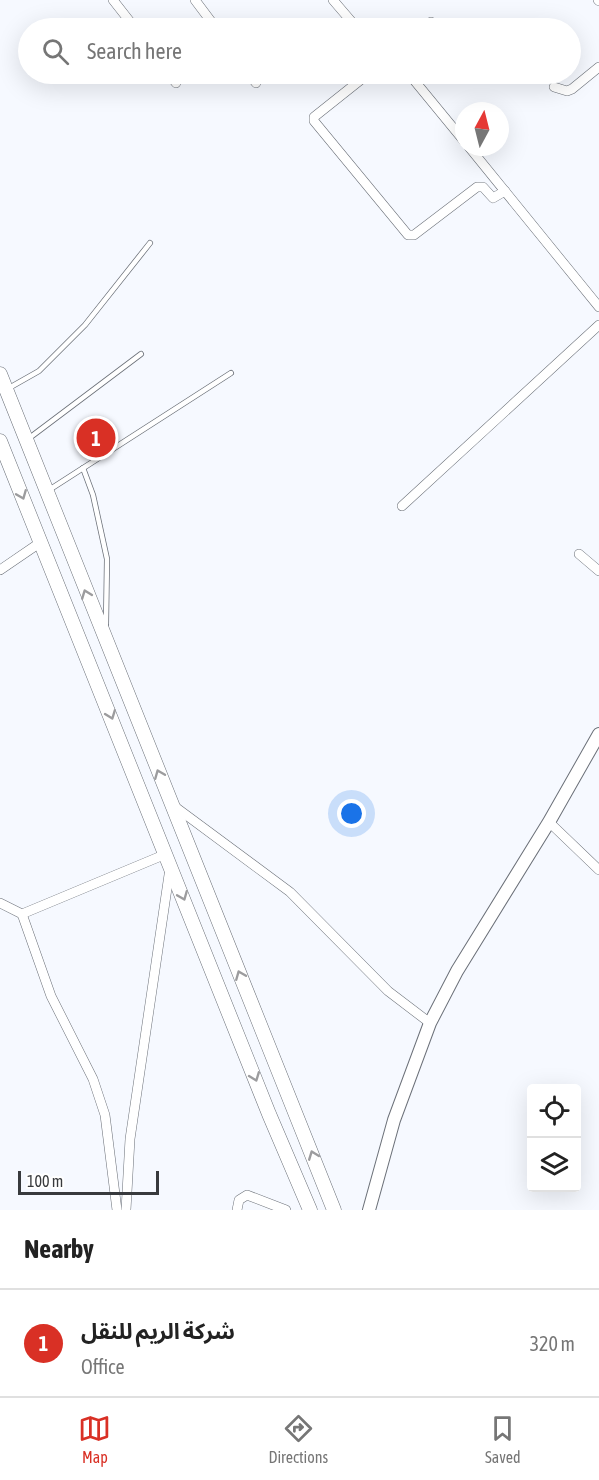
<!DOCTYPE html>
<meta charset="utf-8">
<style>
:root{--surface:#fff;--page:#f6f6f6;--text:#222;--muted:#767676;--line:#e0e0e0;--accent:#d93025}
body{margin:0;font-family:"Asap Condensed","Noto Sans Arabic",sans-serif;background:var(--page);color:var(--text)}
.controls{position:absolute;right:18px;bottom:18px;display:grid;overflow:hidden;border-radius:6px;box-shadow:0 6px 24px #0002}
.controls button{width:54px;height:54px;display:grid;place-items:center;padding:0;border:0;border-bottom:2px solid var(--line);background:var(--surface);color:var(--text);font:30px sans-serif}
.compass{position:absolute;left:455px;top:102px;width:54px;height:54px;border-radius:50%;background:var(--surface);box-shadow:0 6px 24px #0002;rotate:7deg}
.scale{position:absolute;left:18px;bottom:15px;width:141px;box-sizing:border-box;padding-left:6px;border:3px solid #383a3d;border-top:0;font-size:16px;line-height:21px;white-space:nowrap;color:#383a3d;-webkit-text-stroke:4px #fff;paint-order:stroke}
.you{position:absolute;left:352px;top:814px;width:21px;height:21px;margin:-15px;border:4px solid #fff;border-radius:50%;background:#1a73e8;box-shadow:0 0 0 9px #1a73e833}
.badge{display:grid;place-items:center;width:39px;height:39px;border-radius:50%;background:var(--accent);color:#fff;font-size:20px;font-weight:700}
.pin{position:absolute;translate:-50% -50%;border:3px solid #fff;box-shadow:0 2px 6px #0006}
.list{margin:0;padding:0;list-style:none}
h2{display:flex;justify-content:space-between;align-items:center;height:78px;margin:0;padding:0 24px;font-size:26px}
h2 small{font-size:20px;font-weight:400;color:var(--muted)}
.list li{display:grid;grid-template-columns:39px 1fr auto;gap:18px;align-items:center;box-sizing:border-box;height:108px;padding:0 24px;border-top:2px solid var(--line)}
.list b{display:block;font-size:22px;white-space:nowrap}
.list p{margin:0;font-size:20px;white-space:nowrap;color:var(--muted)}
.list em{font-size:20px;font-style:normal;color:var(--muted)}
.icon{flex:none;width:33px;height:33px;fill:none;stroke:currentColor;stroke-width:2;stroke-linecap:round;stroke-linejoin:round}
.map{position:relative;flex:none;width:599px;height:1210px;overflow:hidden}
.search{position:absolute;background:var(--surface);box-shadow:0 6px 24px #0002;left:18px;right:18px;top:18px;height:66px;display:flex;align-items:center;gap:15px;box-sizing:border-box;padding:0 21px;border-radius:33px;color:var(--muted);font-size:22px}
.sheet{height:186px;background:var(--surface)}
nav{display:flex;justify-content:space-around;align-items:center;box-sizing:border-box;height:84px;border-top:2px solid var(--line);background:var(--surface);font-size:16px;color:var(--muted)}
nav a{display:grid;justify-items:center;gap:3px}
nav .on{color:var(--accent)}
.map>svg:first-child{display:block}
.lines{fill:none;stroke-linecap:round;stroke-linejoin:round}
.service-casing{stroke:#6b7078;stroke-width:6}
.minor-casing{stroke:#6b7078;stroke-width:10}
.tertiary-casing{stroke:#6b7078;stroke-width:14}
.secondary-casing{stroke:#6b7078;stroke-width:15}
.service{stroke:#fff;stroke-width:4.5}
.minor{stroke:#fff;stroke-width:9}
.tertiary{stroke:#fff;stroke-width:12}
.secondary{stroke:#fff;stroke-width:14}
.oneway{stroke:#9c9c9e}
</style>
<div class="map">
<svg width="599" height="1210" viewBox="0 0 599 1210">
<rect width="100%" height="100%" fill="#f6f9ff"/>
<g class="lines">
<defs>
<g id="service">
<path d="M 9,388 L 39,371 L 85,325 L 150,243"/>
<path d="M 28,439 L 141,354"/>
<path d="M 83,468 L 93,495 L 107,559 L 106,624"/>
<path d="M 49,490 L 231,373"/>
</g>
<g id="minor">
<path d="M 113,0 L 135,28"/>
<path d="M 195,0 L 216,28"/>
<path d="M 333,0 L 357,28"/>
<path d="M 598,0 L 599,1"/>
<path d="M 424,28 L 431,22"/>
<path d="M 169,74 L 176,83"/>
<path d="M 249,74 L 256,83"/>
<path d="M 368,74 L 314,117 L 314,121 L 408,235 L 414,235 L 477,187 L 483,187 L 493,198 L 505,191"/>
<path d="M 409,74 L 464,141"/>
<path d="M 554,87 L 567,91 L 572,89 L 599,67"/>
<path d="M 469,147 L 599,307"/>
<path d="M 402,506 L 599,325"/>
<path d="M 579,554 L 599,571"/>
<path d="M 0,570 L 41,542"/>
<path d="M 174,806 L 290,892 L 388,991 L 430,1023"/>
<path d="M 549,822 L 599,870"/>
<path d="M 0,903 L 22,914 L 166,854"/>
<path d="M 22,914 L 51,996 L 93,1079 L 105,1115 L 117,1210"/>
<path d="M 126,1210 L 130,1139 L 170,868"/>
<path d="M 237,1210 L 239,1200 L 247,1195 L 286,1210"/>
</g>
<path id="tertiary" d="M 369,1210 L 394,1120 L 430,1023 L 457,971 L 549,822 L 599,734"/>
<g id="secondary">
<path d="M 0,374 L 334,1210"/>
<path d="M 0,441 L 269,1114 L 310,1210"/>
</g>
</defs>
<use href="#service" class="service-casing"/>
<use href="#minor" class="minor-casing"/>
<use href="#tertiary" class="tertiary-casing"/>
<use href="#secondary" class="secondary-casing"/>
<use href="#service" class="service"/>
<use href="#minor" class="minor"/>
<use href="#tertiary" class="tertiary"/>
<use href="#secondary" class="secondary"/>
</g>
<defs><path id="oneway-chevron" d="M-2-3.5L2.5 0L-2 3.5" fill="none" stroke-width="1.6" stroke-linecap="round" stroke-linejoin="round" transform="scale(1.5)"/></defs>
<g class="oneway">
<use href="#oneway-chevron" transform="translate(22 495) rotate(68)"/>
<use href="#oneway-chevron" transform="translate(86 594) rotate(-111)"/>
<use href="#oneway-chevron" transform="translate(111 715) rotate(69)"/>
<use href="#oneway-chevron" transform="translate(159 774) rotate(-112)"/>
<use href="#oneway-chevron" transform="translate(183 896) rotate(68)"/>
<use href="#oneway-chevron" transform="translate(240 975) rotate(-112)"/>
<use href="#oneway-chevron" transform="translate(255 1077) rotate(69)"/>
<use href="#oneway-chevron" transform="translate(313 1155) rotate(-111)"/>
</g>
</svg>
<div class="controls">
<button><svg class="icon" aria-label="locate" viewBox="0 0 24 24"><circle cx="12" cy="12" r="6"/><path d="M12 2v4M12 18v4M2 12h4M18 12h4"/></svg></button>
<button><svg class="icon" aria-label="layers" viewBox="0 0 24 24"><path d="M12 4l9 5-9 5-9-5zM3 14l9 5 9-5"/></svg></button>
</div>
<svg class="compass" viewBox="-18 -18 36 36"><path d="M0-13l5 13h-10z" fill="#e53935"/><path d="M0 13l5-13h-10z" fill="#767676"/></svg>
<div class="scale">100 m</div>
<div class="you"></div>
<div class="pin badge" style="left:96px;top:438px">1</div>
<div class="search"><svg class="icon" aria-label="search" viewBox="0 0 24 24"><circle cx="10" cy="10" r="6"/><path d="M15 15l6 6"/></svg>Search here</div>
</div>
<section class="sheet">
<h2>Nearby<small></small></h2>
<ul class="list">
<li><span class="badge">1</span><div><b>شركة الريم للنقل</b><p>Office</p></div><em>320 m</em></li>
</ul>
</section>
<nav>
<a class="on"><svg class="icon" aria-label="map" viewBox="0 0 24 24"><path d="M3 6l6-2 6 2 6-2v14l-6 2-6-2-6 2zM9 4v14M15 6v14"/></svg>Map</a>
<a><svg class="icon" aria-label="directions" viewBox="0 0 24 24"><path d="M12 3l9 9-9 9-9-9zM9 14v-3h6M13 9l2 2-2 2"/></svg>Directions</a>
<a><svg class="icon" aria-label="saved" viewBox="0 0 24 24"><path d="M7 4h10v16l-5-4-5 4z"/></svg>Saved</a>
</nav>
